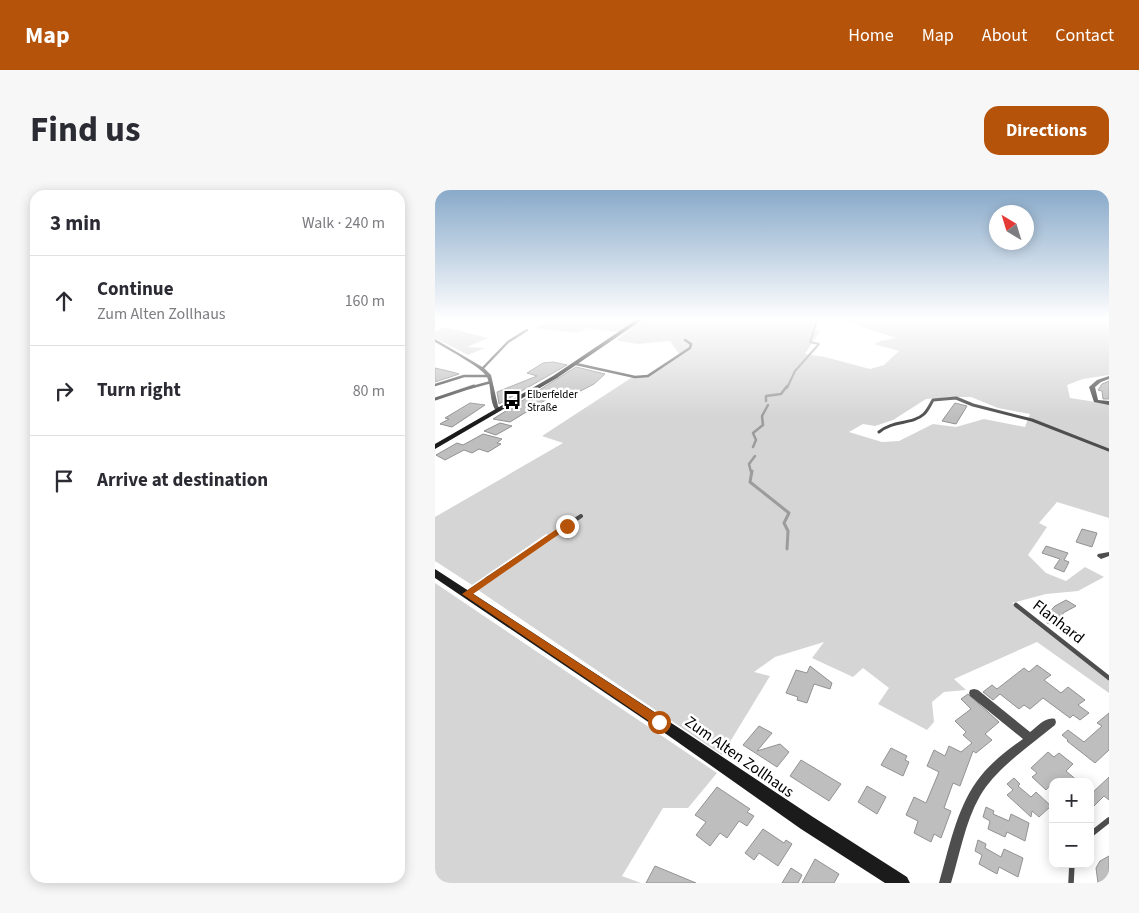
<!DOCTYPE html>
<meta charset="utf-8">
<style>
:root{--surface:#fff;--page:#f7f7f7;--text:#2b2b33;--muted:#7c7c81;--line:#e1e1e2;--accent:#b45309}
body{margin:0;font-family:"Source Sans 3",sans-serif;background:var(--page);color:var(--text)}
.controls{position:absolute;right:15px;bottom:15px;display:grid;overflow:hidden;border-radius:10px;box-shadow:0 2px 12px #0003}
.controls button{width:45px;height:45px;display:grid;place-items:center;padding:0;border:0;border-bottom:1px solid var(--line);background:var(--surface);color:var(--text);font:25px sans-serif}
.compass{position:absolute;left:554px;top:15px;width:45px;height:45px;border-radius:50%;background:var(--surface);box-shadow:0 2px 12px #0003;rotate:322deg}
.stop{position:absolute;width:15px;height:15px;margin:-11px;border:4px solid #b45309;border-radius:50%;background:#fff}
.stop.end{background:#b45309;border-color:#fff;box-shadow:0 1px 5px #0008}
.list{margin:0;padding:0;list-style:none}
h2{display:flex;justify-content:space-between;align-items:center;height:65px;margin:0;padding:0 20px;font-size:21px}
h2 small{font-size:16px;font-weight:400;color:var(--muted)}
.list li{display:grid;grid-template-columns:32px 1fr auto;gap:15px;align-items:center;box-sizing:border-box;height:90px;padding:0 20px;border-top:1px solid var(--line)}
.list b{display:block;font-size:19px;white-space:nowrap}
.list p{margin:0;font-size:16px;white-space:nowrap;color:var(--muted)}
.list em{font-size:16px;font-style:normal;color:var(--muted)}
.icon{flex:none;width:28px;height:28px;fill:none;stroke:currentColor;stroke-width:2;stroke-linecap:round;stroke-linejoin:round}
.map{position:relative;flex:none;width:674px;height:693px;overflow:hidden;border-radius:15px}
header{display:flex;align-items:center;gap:30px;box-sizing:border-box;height:70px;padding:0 25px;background:var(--accent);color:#fff}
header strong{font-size:24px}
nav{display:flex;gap:28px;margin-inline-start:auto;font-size:18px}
.intro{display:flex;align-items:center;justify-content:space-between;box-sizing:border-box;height:120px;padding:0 30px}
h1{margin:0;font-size:35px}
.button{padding:12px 22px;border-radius:15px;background:var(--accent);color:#fff;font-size:18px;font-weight:700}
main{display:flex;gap:30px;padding:0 30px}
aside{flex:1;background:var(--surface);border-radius:15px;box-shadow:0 2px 12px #0003}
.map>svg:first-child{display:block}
</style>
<header>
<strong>Map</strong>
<nav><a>Home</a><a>Map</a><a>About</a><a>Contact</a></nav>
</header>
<div class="intro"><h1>Find us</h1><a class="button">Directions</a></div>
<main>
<aside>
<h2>3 min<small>Walk · 240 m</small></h2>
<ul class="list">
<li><svg class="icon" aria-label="ahead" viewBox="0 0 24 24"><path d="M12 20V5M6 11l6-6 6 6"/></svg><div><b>Continue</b><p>Zum Alten Zollhaus</p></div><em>160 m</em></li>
<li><svg class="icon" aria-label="right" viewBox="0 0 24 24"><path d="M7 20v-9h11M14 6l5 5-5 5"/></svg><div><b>Turn right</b></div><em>80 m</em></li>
<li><svg class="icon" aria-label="arrive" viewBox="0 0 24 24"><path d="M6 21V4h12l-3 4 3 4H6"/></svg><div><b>Arrive at destination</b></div></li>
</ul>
</aside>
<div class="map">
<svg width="674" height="693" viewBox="0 0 674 693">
<rect width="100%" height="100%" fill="#fff"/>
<g fill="#d5d5d5" fill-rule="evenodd">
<path d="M113 130H201L184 142 152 138 143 143 100 138Z"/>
<path d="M208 130H379L377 140 385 141 370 164 390 167 435 179 449 175 464 161 439 154 446 151 461 148 407 130H674V185L648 189 632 195 635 208 674 214V328L622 312 604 333 612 337 593 365 611 383 631 391 650 377 669 387 643 401 611 404 577 413 674 489V503L602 452 519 489 531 500 509 502 497 512 499 532 492 540 443 514 454 498 428 478 418 487 377 468 389 452 340 467 319 482 335 486 287 565 43 400 119 348 111 344 37 395 0 371V327L128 253 107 246 196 188 211 185 244 164 235 151 202 154 181 150ZM519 207H536L563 218 595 224 590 237 549 229 521 237 498 234 464 251 447 252 414 242 428 234 440 236 458 230 491 209Z"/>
<path d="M10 137 53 148 32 157 50 158 33 165 0 148V141Z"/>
<path d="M0 393 282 583 253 618H228L187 686 206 693H0Z"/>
</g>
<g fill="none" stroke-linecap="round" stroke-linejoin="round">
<path stroke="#9c9c9c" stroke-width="2" d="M352 198 360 181 384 154 375 152 382 130"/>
<g stroke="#9c9c9c" stroke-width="2.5">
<path d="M331 211V206L346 204 352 196"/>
<path d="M318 257 321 250 318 243 328 235 327 226 333 215"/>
<path d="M316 282 314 274 320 266"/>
</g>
<path stroke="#9c9c9c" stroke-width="3" d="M317 281 315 292 354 323 349 333 353 341 352 359"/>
</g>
<g fill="#bebebe" stroke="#929292">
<path d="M118 172 132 175 64 214 62 202 102 186 92 183 108 173Z"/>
<path d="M141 177 170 184 159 194 134 207 122 203 75 232 58 229Z"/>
<path d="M0 178 17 182 24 184 0 192Z"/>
<path d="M674 191V209H668L667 201 663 200 667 194Z"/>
<path d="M35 213 50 215 17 237 5 234 14 229 10 228Z"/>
<path d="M520 213 532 216 521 234 507 231Z"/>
<path d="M65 233 77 236 61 245 49 241Z"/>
<path d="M48 244 67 249 62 253 66 254 53 262 44 259 37 263 29 260 10 270 1 265 22 253 28 255Z"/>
<path d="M647 339 662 343 657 357 641 352Z"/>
<path d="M611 356 633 363 629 370 634 372 629 382 619 378 625 369 607 363Z"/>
<path d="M631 410 641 416 628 423 626 437 612 433 615 421 620 416Z"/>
<path d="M602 475 616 485 609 490 626 503 633 497 650 510 643 515 654 523 645 530 638 525 635 528 608 508 595 519 589 515 584 519 565 504 558 510 548 502 557 495 562 499 589 478 594 482Z"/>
<path d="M375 476 397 493 395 499 379 494 372 513 362 510 363 507 351 503 361 480 372 483Z"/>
<path d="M533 504 564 532 550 544 557 550 541 563 538 561 525 596 518 593 509 618 516 621 506 648 499 644 496 652 479 643 483 631 471 625 479 607 491 613 504 582 492 576 499 560 510 566 514 556 526 562 537 553 528 545 531 542 520 531 536 519 526 509Z"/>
<path d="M674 523V560L660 573 632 551 633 550 627 545 633 540 649 552 667 536 662 533Z"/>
<path d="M324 536 337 543 322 561 345 554 354 562 342 577 308 555Z"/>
<path d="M456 558 472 566 470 570 474 572 468 586 446 575Z"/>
<path d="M613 562 619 567 624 563 638 574 631 581 644 592H618L611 600 597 587 602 583 596 578Z"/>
<path d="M366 570 406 594 394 611 355 586Z"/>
<path d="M674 587V610L669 606 655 620V605Z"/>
<path d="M579 588 585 594 583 596 596 607 601 602 616 616 604 627 597 621 596 627 572 605 578 600 572 594Z"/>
<path d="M432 596 451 607 442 624 423 612Z"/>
<path d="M282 597 315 619 312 622 319 626 312 636 304 631 292 648 285 643 275 656 261 645 271 632 260 625Z"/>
<path d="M551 617 559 621 558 624 574 631 576 624 594 633 590 651 572 642 570 647 553 639 555 631 548 627Z"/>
<path d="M328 639 349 653 351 650 357 654 343 676 324 663 319 670 310 663Z"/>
<path d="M543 650 551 654 550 658 566 667 569 659 588 668 583 687 564 677 562 684 544 674 547 665 540 661Z"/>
<path d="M674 666V693H663L661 678 665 671Z"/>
<path d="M380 669 404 684 399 693H367Z"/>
<path d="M220 676 261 693H211Z"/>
<path d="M356 678 367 685 363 693H347Z"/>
</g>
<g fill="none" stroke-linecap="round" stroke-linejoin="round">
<g stroke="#4e4e4e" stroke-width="2.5">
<path d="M141 174 200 187 213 186 255 158 256 154 250 150"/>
<path d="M47 179 73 152 92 140"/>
<path d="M0 195 29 186H54"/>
<path d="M34 198 56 192"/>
</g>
<g stroke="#4e4e4e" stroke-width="3">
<path d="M0 209 39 196"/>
<path d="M444 242C458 230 477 235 489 224 493 220 495 215 498 210L521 208 538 215 597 230 674 260"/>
</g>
<path stroke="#4e4e4e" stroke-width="4" d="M52 389 146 326"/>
<g stroke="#4e4e4e" stroke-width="4.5">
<path d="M32 403 54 388"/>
<path d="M581 415 674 488"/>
</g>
<g stroke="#4e4e4e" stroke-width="5.5">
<path d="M655 645 674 630"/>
<path d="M636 693 637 674"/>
</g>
<g fill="#4e4e4e" fill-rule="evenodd">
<path d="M0 149 49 178 56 185 63 216 66 220 65 221H61C54 211 57 198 52 187 48 178 10 158 0 152Z"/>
<path d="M674 186V189L666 192 660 197 663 210 674 211V215L659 212 654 197 662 190Z"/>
<path d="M674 362V366L666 369 662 366 663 364Z"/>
<path d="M539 499 543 500 595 542C602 537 611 526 620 529L621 532 620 535C596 555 561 578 545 606 530 632 525 664 516 693H504C514 659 521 620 542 591 554 574 571 561 588 549L535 506 534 503 535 500Z"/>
</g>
<g fill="#1b1b1b" fill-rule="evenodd">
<path d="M201 130H207L122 188 0 259V254L118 186Z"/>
<path d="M0 379 244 538 378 627 472 687 475 693H450L366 639 234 546 0 388Z"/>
</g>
</g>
<linearGradient id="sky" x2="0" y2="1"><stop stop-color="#89aaca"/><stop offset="0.57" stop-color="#fff"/><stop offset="1" stop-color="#fff" stop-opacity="0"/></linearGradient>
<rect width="674" height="227" fill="url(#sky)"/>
<path fill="#b45309" d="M129 334 136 336 38 404 228 528 229 532 228 535H220L27 404Z"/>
<defs>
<g id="bus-bare" transform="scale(1.5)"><path d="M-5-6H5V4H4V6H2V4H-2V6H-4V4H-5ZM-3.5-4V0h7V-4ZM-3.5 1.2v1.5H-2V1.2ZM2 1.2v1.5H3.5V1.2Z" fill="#000" stroke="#fff" stroke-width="2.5" paint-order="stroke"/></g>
</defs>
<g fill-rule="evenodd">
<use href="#bus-bare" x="77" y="210"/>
</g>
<g text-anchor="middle" stroke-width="5" stroke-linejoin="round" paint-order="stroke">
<g font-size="11" fill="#000" stroke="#fff" text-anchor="start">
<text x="92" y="208">Elberfelder<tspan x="92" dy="13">Straße</tspan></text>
</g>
<g font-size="16" fill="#000" stroke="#fff">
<text transform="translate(624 431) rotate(38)" y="6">Flanhard</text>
<text transform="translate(305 566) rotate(35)" y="6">Zum Alten Zollhaus</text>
</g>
</g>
</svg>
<div class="controls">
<button>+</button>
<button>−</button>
</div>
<svg class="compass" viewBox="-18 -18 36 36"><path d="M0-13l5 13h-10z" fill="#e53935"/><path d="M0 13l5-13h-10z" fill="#7c7c81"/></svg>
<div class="stop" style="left:224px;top:532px"></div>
<div class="stop end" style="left:132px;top:336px"></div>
</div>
</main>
